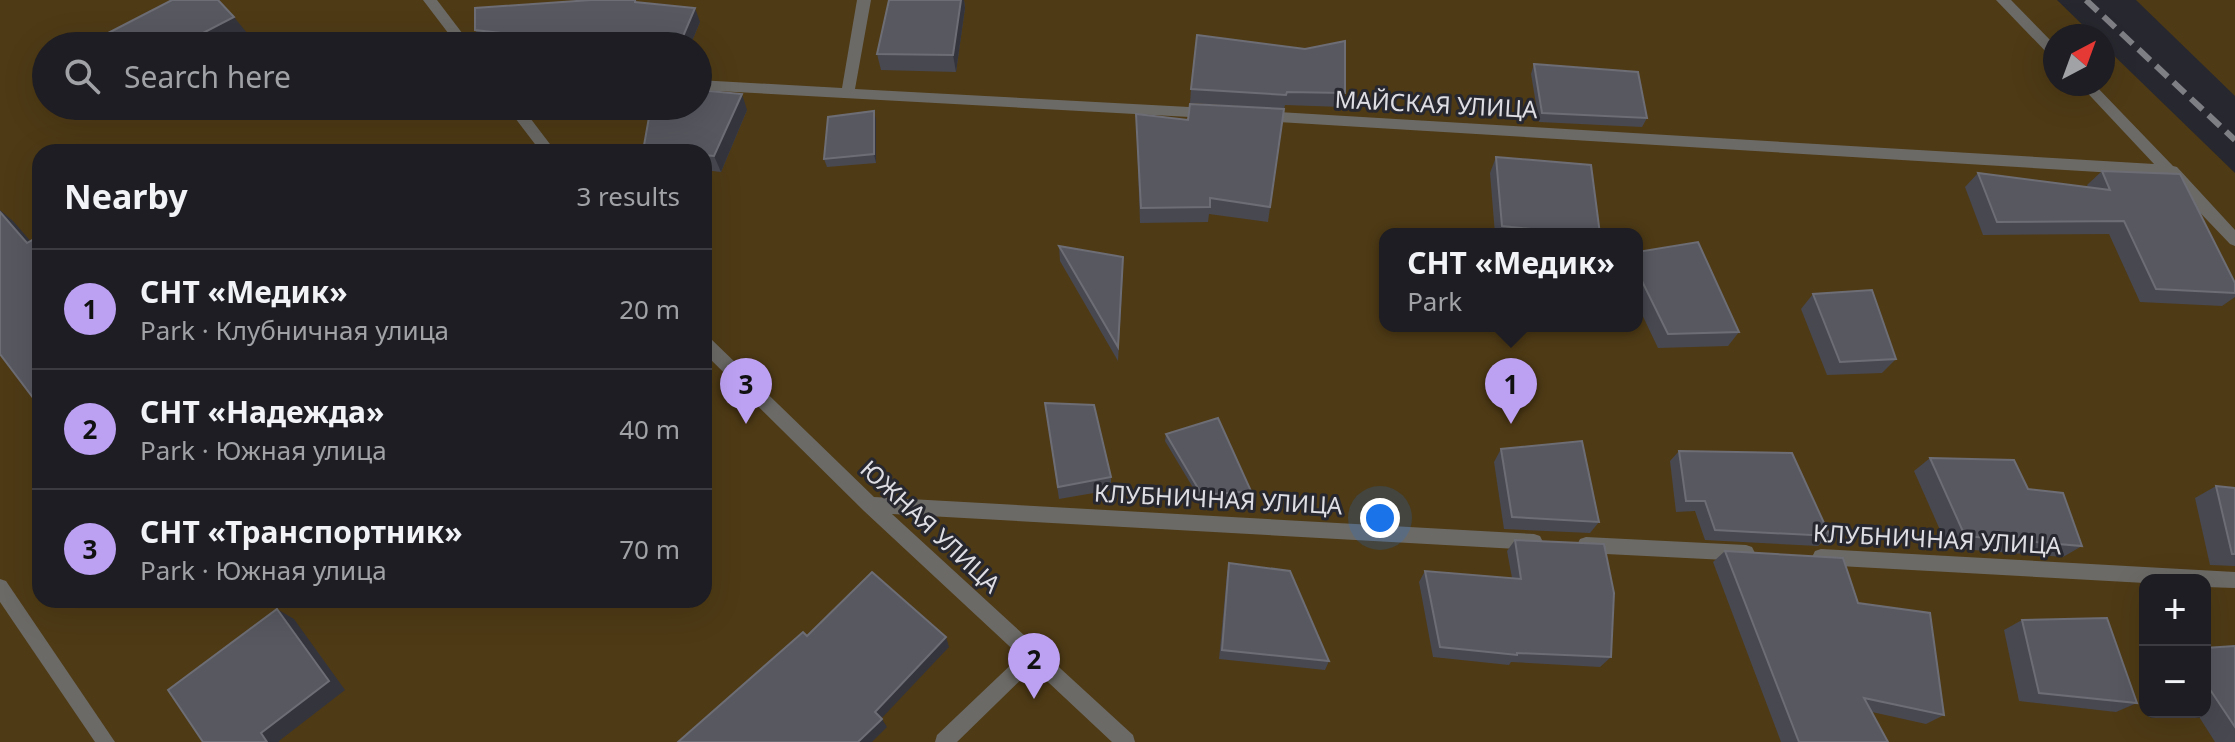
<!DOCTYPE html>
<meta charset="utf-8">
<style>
:root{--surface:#1d1d23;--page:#2a2a30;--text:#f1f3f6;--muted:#a0a2a6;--line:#3b3b41;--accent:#bca0f2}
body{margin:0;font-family:"Noto Sans",sans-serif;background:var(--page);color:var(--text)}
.controls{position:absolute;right:24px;bottom:24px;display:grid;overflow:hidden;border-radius:16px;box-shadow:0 8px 32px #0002}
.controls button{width:72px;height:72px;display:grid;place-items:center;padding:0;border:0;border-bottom:2px solid var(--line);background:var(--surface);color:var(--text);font:40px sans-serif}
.compass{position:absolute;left:2043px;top:24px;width:72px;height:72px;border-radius:50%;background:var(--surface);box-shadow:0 8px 32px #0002;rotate:41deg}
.you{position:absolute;left:1380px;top:518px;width:28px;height:28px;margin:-20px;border:6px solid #fff;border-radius:50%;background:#1a73e8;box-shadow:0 0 0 12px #1a73e833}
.badge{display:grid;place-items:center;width:52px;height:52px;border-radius:50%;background:var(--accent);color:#111;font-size:26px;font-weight:700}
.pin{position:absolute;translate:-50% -66px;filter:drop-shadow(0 2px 4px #0008)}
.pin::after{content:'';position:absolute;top:42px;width:28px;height:24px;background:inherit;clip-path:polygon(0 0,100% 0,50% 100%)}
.popup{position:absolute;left:1379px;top:228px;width:264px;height:104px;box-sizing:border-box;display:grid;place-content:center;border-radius:16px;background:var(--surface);filter:drop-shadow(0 2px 6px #0005);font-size:26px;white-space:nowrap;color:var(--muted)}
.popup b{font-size:30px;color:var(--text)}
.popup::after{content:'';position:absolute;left:50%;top:100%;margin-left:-16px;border:16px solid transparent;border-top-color:var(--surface)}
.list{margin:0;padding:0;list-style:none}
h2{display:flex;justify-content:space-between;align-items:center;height:104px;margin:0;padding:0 32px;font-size:34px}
h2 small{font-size:26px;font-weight:400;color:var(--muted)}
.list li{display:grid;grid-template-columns:52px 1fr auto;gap:24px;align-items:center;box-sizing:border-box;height:120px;padding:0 32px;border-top:2px solid var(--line)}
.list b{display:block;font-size:30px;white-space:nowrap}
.list p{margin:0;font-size:26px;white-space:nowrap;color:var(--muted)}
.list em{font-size:26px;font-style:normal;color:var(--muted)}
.icon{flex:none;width:44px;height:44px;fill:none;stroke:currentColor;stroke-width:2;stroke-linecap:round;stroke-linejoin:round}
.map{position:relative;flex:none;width:2235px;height:742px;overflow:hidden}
.search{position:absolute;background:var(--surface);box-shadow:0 8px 32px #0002;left:32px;top:32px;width:680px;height:88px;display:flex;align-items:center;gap:20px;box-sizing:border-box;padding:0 28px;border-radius:44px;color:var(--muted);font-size:30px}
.panel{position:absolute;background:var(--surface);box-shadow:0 8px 32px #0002;left:32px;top:144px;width:680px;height:464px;border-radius:24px}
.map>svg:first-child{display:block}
</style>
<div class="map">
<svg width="2235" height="742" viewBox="0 0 2235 742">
<rect width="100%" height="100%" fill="#27272f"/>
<g fill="#4e3a15" fill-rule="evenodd">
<path d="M0 0H2057L2094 36H2055V84H2103V45L2235 173V742H0ZM46 46H698V106H46ZM40 152H704V600H40ZM1385 234H1637V326H1385ZM2145 580H2205V712H2145Z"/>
<path d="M2136 0H2235V96Z"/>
</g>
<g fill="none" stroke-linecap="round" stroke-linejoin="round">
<g fill="#6c6a66" fill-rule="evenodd">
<path d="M423 0H437L472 46H458Z"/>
<path d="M857 0H871L855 89 1208 108 1215 113 1208 118 698 90V80L842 88Z"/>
<path d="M1996 0H2011L2055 45V58L2050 56Z"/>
<path d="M2079 84H2094L2173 166 2177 167 2235 230V246L2230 244 2165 176 1263 121 1256 116 1263 111 2154 164Z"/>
<path d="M506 106H521L556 152H541Z"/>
<path d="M704 336 710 338 874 497 1534 534 1540 536 1543 542 1540 548 1534 550 892 514 1133 735 1135 742H1112L1033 668 957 742H935L937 735 1020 656 864 511 704 353Z"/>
<path d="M1586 537 1746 545 1752 547 1755 553 1752 559 1746 561 1586 553 1580 551 1577 545 1580 539Z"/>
<path d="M1821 549 2235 572V588L2205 587V580H2145V583L1821 565 1815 563 1812 557 1815 551Z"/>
<path d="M0 579 6 581 115 742H95L0 602Z"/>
</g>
<path stroke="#7e7e85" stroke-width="6" stroke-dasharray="16 8" stroke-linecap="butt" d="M2086 0 2235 140"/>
</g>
<g fill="#484851">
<path d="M591 0H636L637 2 700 22 690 46H505L483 43 475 30Z"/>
<path d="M889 0H964L965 8 956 72 881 70 877 54Z"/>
<path d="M1534 64 1647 118 1642 127 1539 122 1531 74Z"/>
<path d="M1191 89 1345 93 1342 107 1285 105 1284 109 1190 103Z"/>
<path d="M1284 109 1268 222 1209 214 1208 222 1140 223 1136 114 1188 120Z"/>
<path d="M747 110 721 172 704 170V152Z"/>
<path d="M876 120V163L827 167 824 159Z"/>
<path d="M1496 157 1600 234H1495L1490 173Z"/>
<path d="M2102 171 2235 283V297L2222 306 2140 302 2109 234 1983 235 1965 187 1978 173 2088 187 2087 185Z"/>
<path d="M1059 246 1123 271 1118 361 1060 261Z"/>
<path d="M1637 252 1739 332 1728 346 1658 348 1637 304Z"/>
<path d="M1813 294 1896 359 1882 373 1827 375 1801 309Z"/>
<path d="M1045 403 1111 477V490L1059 499Z"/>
<path d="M1166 434 1251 491 1249 498 1201 501 1165 441Z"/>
<path d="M1501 449 1599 522 1590 533 1504 529 1494 462Z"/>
<path d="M1679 451 1830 536 1818 546 1705 540 1695 511 1676 512 1670 461Z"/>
<path d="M1930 458 2028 489 2082 546 2063 557 1948 548 1914 471Z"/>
<path d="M2216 486 2235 488V566L2210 565 2195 498Z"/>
<path d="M1515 540 1611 657 1600 667 1511 662 1509 665 1433 657 1419 582 1425 571 1512 578 1507 551Z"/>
<path d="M1725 551 1858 603 1944 715 1926 724 1872 712 1888 742H1781L1713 562Z"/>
<path d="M1229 563 1329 661 1325 670 1219 659 1227 574Z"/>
<path d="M2022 620 2137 703 2116 712 2019 701 2004 630Z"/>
<path d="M2235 646V742H2215L2196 712H2205V648Z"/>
</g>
<g fill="#34343d">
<path d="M961 0H964L965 8 956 72 953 55Z"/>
<path d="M695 8 700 22 690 46H679Z"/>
<path d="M234 17 247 33 223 46H178Z"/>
<path d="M742 94 747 110 721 172 714 156Z"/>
<path d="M73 106H112L87 119Z"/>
<path d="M874 111 876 120V163L874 154Z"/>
<path d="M0 210 13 221 40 252 27 243 0 212Z"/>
<path d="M277 609 294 619 345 690 279 741V742H267L261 733Z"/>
<path d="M946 637 949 647 880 720 875 712Z"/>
<path d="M882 719 887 727 872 742H858Z"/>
</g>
<g fill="#585861" stroke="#6d6d75" stroke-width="2">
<path d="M172 0H218L234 17 178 46H83Z"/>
<path d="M591 0H635V2L695 8 679 46H610L567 41 530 46H513L511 34 475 30V8Z"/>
<path d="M889 0H961L953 55 877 54Z"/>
<path d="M1197 35 1305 49 1345 41V93L1287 92 1286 95 1191 89Z"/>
<path d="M1534 64 1638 72 1647 118 1542 113Z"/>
<path d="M46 65V74L41 68Z"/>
<path d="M698 90 742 94 714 156 704 155V152L643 151 651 106H698Z"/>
<path d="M1190 104 1284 109 1270 207 1210 198V207L1141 208 1136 114 1188 120Z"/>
<path d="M874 111V154L824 159 828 117Z"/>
<path d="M1496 157 1591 165 1600 234H1577L1502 226Z"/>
<path d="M2102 171 2180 174 2235 283V293L2156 289 2124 221 1997 222 1978 173 2110 190Z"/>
<path d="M0 212 27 243 34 239 40 246V407L0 354Z"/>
<path d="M1698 242 1739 332 1668 334 1637 271V252Z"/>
<path d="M1059 246 1123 257 1118 347Z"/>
<path d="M1872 290 1896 359 1840 362 1813 294Z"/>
<path d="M1045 403 1094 405 1111 477 1058 487Z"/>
<path d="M1218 418 1251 491 1202 495 1166 434Z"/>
<path d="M1582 441 1599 522 1512 517 1501 449Z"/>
<path d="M1679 451 1792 453 1830 536 1715 530 1705 501H1686Z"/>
<path d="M1930 458 2014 460 2028 489 2063 493 2082 546 1965 536Z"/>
<path d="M2216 486 2235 488V554H2232Z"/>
<path d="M1515 540 1604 544 1614 593 1611 657 1517 653V655L1440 647 1425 571 1521 579Z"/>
<path d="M1725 551 1843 558 1858 603 1930 613 1944 715 1864 698 1888 742H1799Z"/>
<path d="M1229 563 1290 571 1329 661 1222 650Z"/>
<path d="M872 572 946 637 875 712 882 719 858 742H678L803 632 807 636Z"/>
<path d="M277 609 329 681 261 733 267 742H203L168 690Z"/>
<path d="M2107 618 2137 703 2039 693 2022 620Z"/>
<path d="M2235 646V727L2205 682V648Z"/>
</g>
<g text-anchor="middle" stroke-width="6" stroke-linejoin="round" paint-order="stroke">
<g font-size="24" fill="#dddde3" stroke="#27272f">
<text transform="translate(1436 105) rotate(3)" y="8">МАЙСКАЯ УЛИЦА</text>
<text transform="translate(1218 500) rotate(3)" y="8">КЛУБНИЧНАЯ УЛИЦА</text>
<text transform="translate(930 527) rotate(43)" y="8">ЮЖНАЯ УЛИЦА</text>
<text transform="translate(1937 540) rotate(3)" y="8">КЛУБНИЧНАЯ УЛИЦА</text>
</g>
</g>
</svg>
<div class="controls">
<button>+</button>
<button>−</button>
</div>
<svg class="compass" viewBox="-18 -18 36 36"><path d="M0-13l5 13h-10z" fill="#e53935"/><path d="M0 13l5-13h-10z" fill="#a0a2a6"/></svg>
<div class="you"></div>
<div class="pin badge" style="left:1511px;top:424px">1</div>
<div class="popup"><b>СНТ «Медик»</b>Park</div>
<div class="pin badge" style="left:1034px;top:699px">2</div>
<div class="pin badge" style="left:746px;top:424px">3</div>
<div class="search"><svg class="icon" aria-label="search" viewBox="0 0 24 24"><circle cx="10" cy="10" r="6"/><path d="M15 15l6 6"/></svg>Search here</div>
<section class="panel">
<h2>Nearby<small>3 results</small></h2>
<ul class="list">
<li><span class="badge">1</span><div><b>СНТ «Медик»</b><p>Park · Клубничная улица</p></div><em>20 m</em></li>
<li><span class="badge">2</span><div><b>СНТ «Надежда»</b><p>Park · Южная улица</p></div><em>40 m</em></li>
<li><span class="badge">3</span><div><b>СНТ «Транспортник»</b><p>Park · Южная улица</p></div><em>70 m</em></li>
</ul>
</section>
</div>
